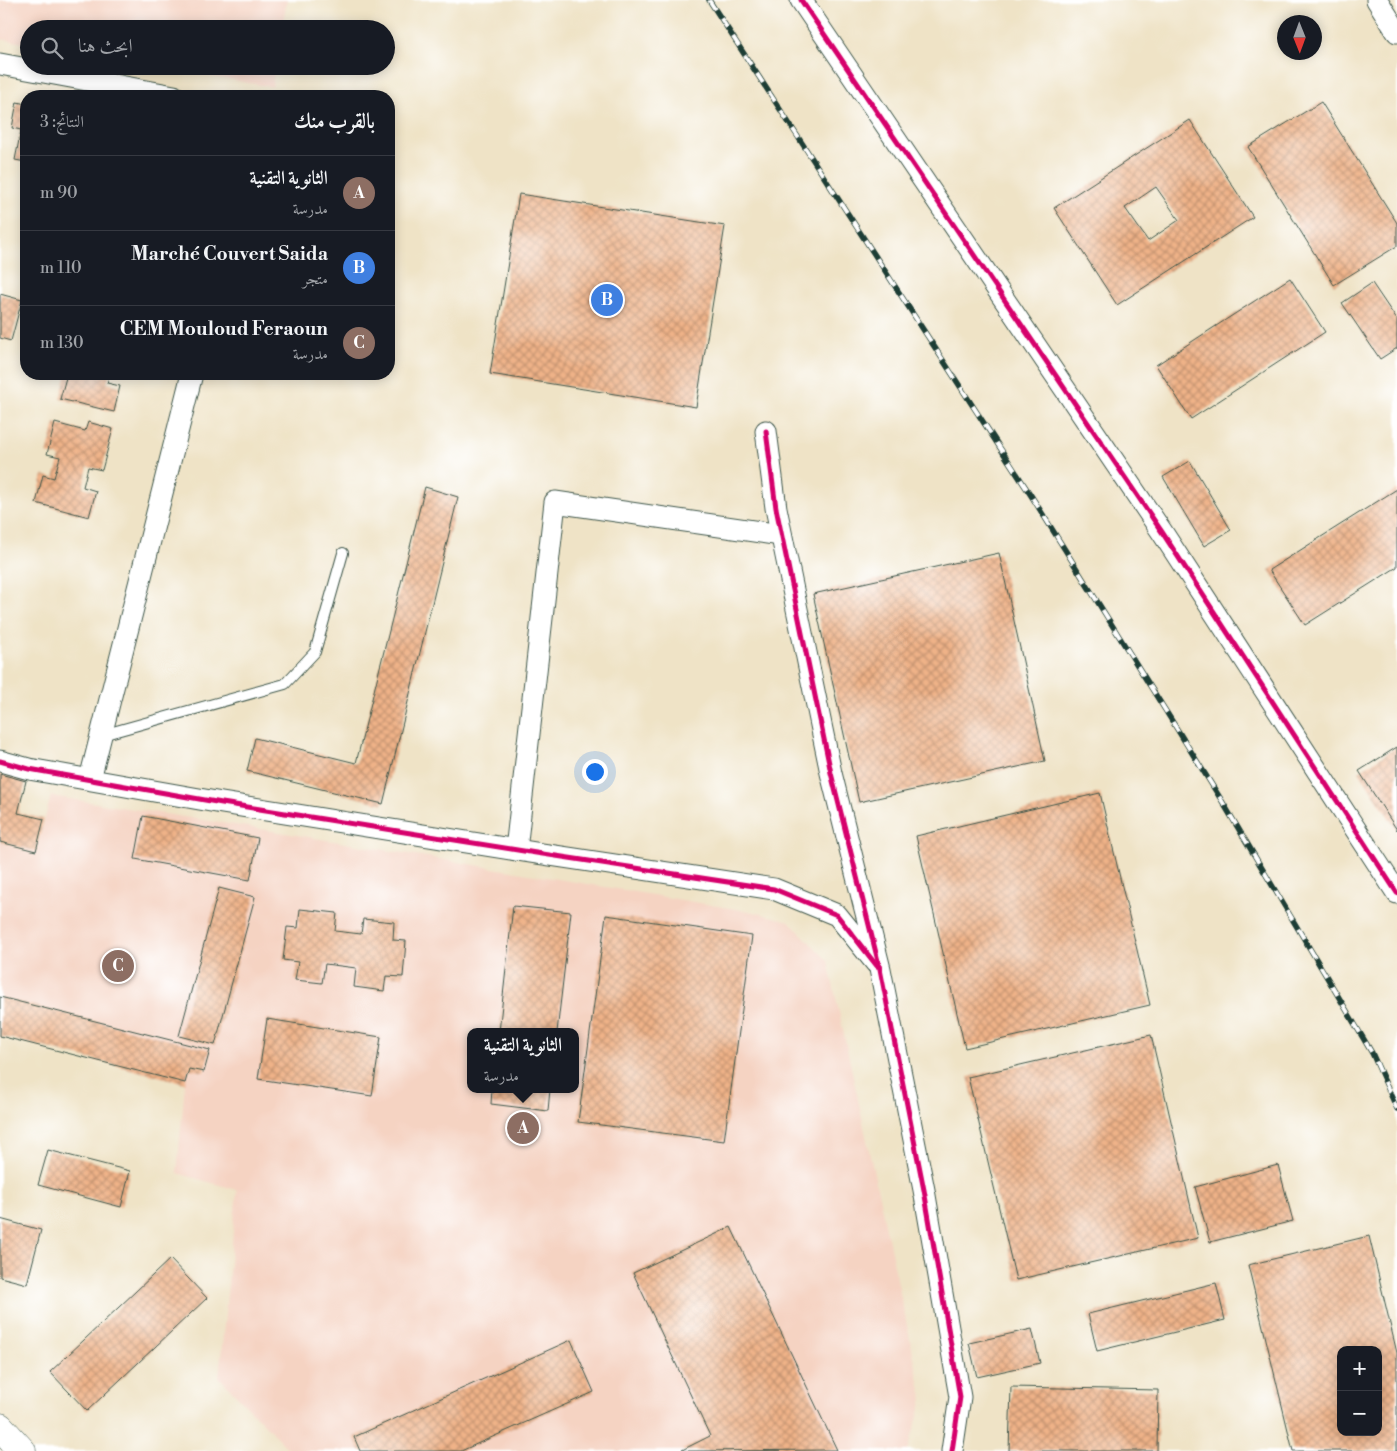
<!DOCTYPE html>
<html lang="ar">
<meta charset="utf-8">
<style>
:root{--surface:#171b24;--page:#20242c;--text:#f1f3f6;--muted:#9ea1a6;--line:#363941;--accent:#d690ce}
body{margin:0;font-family:"Libre Bodoni",Amiri,serif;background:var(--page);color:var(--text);direction:rtl}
.controls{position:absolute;right:15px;bottom:15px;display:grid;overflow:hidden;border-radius:10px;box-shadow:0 2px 12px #0003}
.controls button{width:45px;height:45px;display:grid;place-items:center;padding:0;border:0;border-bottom:1px solid var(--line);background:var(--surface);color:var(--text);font:25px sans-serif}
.compass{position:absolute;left:1277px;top:15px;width:45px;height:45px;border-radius:50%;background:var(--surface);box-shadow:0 2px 12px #0003;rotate:179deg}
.you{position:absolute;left:594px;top:771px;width:18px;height:18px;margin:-12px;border:4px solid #fff;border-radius:50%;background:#1a73e8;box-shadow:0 0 0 8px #1a73e833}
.badge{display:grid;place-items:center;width:32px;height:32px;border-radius:50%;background:var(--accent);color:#fff;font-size:16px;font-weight:700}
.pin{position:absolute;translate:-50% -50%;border:2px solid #fff;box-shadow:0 1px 5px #0006}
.popup{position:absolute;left:467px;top:1028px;width:112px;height:65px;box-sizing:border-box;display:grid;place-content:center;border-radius:10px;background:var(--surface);filter:drop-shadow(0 1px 4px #0005);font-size:16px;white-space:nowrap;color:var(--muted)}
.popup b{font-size:19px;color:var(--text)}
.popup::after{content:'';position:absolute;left:50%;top:100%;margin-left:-10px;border:10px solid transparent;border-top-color:var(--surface)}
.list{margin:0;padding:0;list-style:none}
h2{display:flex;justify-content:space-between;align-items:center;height:65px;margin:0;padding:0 20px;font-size:21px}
h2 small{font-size:16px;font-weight:400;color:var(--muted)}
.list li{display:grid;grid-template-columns:32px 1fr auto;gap:15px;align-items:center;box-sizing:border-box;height:75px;padding:0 20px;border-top:1px solid var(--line)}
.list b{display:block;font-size:19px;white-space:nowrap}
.list p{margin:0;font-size:16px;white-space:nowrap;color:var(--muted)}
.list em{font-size:16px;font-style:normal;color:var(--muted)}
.icon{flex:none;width:28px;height:28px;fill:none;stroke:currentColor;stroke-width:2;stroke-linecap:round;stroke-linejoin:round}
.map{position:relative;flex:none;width:1397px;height:1451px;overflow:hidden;direction:ltr}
.search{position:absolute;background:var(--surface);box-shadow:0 2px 12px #0003;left:20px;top:20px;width:375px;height:55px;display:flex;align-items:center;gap:12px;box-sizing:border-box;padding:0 18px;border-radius:28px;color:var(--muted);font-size:19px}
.panel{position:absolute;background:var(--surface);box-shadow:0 2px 12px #0003;left:20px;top:90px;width:375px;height:290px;border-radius:20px;direction:rtl}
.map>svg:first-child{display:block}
</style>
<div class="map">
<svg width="1397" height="1451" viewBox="0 0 1397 1451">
<defs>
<pattern id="building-cross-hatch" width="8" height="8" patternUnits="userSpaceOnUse" patternTransform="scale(1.25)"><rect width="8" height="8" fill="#efb288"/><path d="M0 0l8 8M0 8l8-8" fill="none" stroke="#c19270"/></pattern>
</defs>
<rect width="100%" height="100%" fill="#fff"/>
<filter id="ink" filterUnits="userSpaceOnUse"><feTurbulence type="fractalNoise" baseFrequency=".02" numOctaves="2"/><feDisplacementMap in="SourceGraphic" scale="10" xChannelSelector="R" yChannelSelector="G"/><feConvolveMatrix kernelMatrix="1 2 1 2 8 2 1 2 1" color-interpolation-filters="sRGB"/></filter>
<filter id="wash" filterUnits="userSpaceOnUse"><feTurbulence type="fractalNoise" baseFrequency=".0096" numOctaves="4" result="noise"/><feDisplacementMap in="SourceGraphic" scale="20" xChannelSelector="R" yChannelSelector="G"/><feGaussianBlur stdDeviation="1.12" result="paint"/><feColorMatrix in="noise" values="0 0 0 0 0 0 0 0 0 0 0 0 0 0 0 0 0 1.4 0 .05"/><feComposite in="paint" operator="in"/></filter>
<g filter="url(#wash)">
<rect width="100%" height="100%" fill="#efe3c6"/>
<g fill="#f5d3c2" fill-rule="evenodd">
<path d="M0 0H287L282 29H29V44L0 39Z"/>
<path d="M154 66H275L272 87Z"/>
<path d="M51 796 273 831 753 912 789 921 828 961 923 1399 908 1451H290L219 1377 237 1190 177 1173 185 1083 0 1036V842L36 851ZM470 1032H576V1089H470Z"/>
</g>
<g id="blocks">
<g fill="url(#building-cross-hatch)" fill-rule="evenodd">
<path d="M17 102 26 104V162L15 160 21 130 12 128Z"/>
<path d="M1321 102 1397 223V246L1334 285 1248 147Z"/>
<path d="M1190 120 1253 217 1117 305 1054 208ZM1156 187 1179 220 1148 241 1125 208Z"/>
<path d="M519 194 725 226 696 407 490 374Z"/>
<path d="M1290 278 1325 332 1191 419 1156 365Z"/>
<path d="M1372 283 1397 320V348L1380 359 1342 303Z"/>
<path d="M0 294 22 300 11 341 0 338Z"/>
<path d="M67 374H110L107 383 120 386 114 412 60 399Z"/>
<path d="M88 422 113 429 102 470 88 467 83 487 96 491 89 517 36 503 43 475 54 478 60 457 47 454 55 423 85 431Z"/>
<path d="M1190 461 1231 530 1204 546 1163 477Z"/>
<path d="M425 487 458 497 383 804 247 771 255 738 356 763Z"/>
<path d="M1397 489V567L1305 625 1269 570Z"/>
<path d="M999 553 1045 761 859 802 813 594Z"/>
<path d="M1397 747V830L1359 771Z"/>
<path d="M0 774 26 781 18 813 44 819 36 851 0 842Z"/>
<path d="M1100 793 1150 1005 965 1048 916 836Z"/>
<path d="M143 816 258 838 250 880 135 859Z"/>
<path d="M219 888 255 897 215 1045 179 1036Z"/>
<path d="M513 906 571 912 557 1032H499Z"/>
<path d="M300 909 337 913 335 931 361 934 363 919 394 922 393 940 406 941 403 977 386 976 384 991 354 987 356 968 325 964 322 983 295 980 298 962 283 960 287 927 298 928Z"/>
<path d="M606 915 752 936 724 1141 578 1122Z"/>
<path d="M0 997 210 1050 204 1072 189 1069 185 1083 0 1036Z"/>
<path d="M267 1019 381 1037 372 1096 258 1079Z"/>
<path d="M1151 1035 1198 1238 1016 1280 968 1077Z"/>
<path d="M492 1089H550L548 1111 491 1104Z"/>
<path d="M48 1150 130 1171 121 1207 38 1185Z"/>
<path d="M1278 1165 1293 1221 1210 1242 1195 1187Z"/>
<path d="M0 1219 41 1230 27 1284 0 1277Z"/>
<path d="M731 1227 837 1450 683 1451 682 1450 710 1436 633 1273Z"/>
<path d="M1369 1236 1397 1353V1451H1293L1248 1265ZM1341 1350H1378V1432H1341Z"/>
<path d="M170 1259 207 1298 87 1411 50 1372Z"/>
<path d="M1216 1283 1225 1320 1097 1351 1088 1314Z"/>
<path d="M1032 1329 1040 1363 977 1377 969 1343Z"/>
<path d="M571 1340 594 1392 461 1451H360L354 1437Z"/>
<path d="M1011 1387 1158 1390 1157 1451H1009Z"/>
</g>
</g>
</g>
<g filter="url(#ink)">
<use href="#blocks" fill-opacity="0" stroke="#3e564a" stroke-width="1"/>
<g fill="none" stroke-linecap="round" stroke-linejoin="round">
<g stroke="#3e564a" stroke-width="12">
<path id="lane" d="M102 735 285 684 315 652 343 553"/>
</g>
<g stroke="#3e564a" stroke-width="23">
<g id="street">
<path d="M801 0 1162 532 1397 893"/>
<path d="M1377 0 1397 32"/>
<path d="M0 64 174 96"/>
<path d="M766 431 776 508 831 773 880 969 924 1190 960 1397 952 1451"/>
<path d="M0 761 29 769 222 803 536 853 774 889 837 915 876 963"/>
<path d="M90 779 192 374"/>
<path d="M516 850 555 502 781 535"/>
</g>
</g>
<g stroke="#3e564a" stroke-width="29">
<path id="primary" d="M0 1427 22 1451"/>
</g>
<use href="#lane" stroke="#fff" stroke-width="10"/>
<use href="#street" stroke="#fff" stroke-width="21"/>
<use href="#primary" stroke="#fff" stroke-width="28"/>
<g stroke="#1f3d34" stroke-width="5.5">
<path id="rail" d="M709 0 1032 497 1222 801 1372 1053 1397 1109"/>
</g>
<use href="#rail" stroke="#fff" stroke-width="4" stroke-dasharray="11" stroke-linecap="butt"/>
<g stroke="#fff" stroke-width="8">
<g id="cycleway">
<path d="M801 0 1162 532 1397 893"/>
<path d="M766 431 776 508 831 773 880 969 924 1190 960 1397 952 1451"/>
<path d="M0 761 29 769 222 803 536 853 774 889 837 915 877 966"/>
</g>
</g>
<use href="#cycleway" stroke="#d6006c" stroke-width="5"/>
</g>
</g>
</svg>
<div class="controls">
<button>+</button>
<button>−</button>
</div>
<svg class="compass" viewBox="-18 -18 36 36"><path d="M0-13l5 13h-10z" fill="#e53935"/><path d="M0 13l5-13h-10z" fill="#9ea1a6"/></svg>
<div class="you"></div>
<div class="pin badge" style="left:523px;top:1128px;background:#8d6e63">A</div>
<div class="popup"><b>الثانوية التقنية</b>مدرسة</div>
<div class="pin badge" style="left:607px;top:300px;background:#3f7fe0">B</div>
<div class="pin badge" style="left:118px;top:966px;background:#8d6e63">C</div>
<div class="search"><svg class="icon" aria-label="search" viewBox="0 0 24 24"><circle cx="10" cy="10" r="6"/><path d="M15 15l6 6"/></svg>ابحث هنا</div>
<section class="panel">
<h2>بالقرب منك<small>النتائج: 3</small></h2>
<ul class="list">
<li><span class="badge" style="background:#8d6e63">A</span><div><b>الثانوية التقنية</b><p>مدرسة</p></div><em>90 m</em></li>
<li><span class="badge" style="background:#3f7fe0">B</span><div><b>Marché Couvert Saida</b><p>متجر</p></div><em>110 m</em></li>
<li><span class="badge" style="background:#8d6e63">C</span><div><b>CEM Mouloud Feraoun</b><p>مدرسة</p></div><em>130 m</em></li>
</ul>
</section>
</div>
